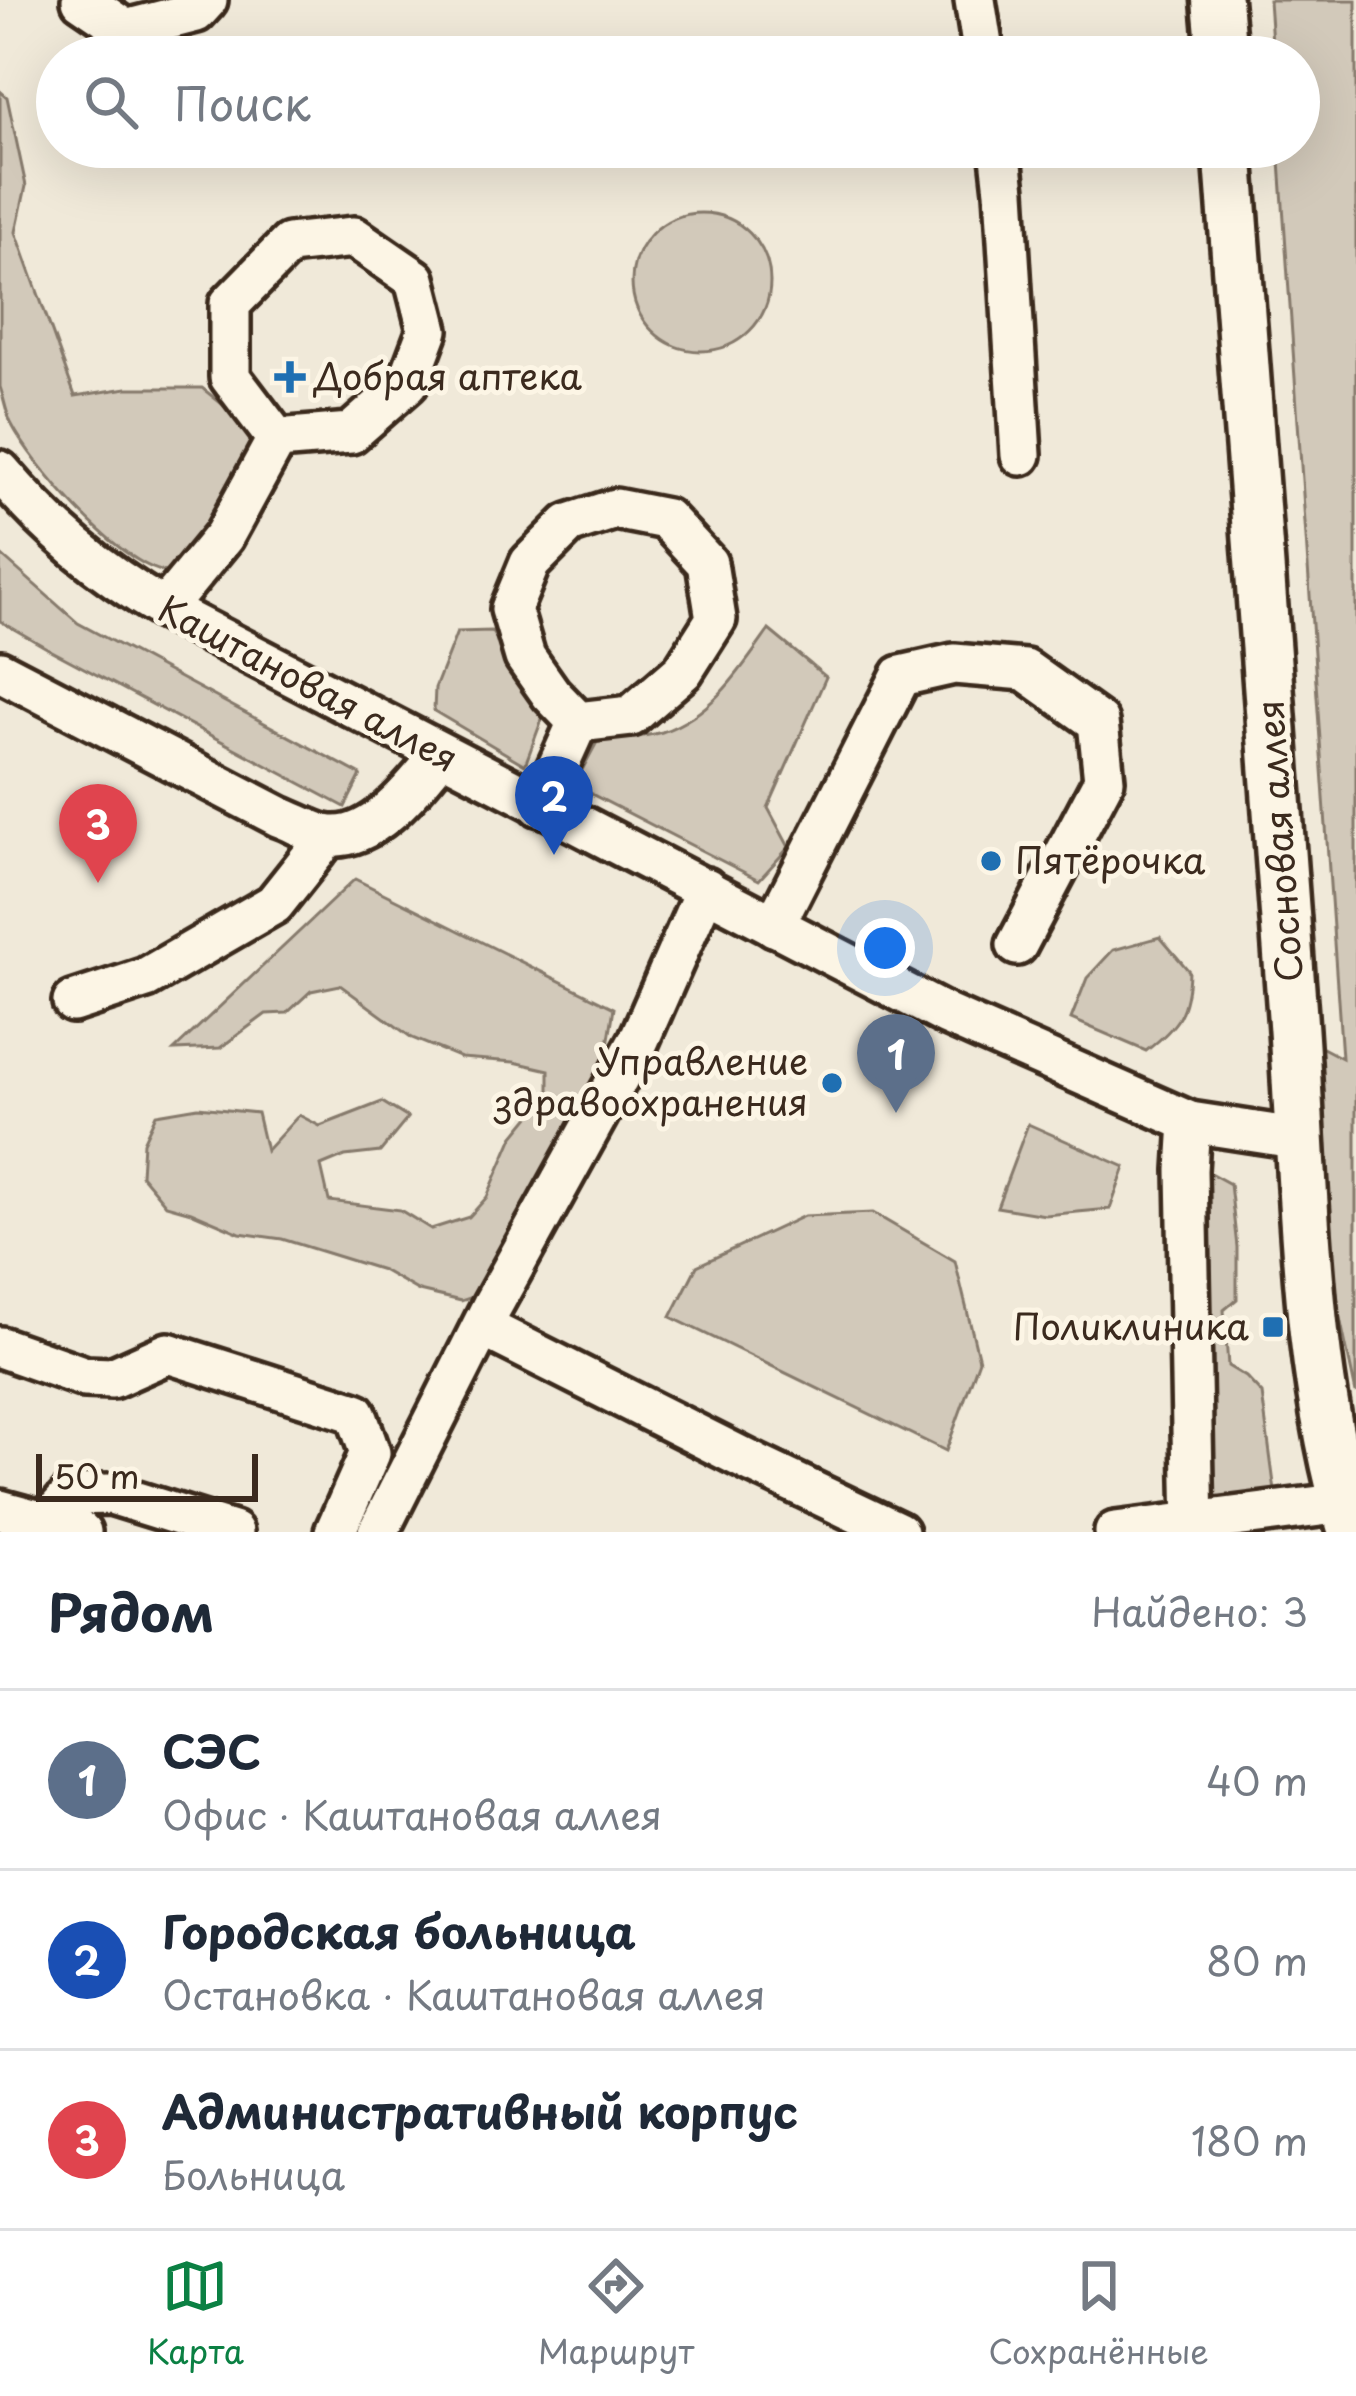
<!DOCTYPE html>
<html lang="ru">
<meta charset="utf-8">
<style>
:root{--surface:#fff;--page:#f6f6f7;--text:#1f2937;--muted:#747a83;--line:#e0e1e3;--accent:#0b8043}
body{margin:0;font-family:"Playpen Sans",sans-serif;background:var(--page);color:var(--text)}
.scale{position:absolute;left:36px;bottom:30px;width:222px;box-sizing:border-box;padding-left:12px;border:6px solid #3b2a1e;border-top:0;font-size:33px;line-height:42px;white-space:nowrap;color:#3b2a1e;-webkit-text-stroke:9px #fcf5e5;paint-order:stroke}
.you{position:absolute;left:885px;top:948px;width:42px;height:42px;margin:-30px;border:9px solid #fff;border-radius:50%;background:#1a73e8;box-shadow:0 0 0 18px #1a73e833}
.badge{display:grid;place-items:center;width:78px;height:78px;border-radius:50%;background:var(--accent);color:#fff;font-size:39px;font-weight:700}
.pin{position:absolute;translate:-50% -99px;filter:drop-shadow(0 3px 6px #0008)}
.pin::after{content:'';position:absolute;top:63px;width:42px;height:36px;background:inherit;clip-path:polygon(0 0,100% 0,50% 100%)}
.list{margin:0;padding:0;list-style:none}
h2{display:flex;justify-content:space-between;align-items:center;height:156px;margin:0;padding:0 48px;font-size:51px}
h2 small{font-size:39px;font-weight:400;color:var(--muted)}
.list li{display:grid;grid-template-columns:78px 1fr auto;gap:36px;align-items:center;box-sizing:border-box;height:180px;padding:0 48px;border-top:3px solid var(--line)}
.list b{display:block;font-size:45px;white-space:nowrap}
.list p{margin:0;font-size:39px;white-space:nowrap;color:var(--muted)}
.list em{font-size:39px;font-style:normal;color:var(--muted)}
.icon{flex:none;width:66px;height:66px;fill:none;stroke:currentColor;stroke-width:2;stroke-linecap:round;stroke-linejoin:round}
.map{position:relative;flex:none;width:1356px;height:1532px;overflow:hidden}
.search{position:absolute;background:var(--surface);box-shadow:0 12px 48px #0002;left:36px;right:36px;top:36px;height:132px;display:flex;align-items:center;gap:30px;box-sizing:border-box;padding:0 42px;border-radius:66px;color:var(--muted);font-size:45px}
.sheet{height:696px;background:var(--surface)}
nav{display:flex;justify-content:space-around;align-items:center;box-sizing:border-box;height:168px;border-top:3px solid var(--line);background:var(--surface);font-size:33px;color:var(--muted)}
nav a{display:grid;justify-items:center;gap:6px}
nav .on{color:var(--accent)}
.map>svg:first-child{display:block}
</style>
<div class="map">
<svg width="1356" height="1532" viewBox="0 0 1356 1532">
<rect width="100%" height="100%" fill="#f0e9d9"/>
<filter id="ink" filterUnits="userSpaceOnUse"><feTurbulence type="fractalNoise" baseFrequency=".00833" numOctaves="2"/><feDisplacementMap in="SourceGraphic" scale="24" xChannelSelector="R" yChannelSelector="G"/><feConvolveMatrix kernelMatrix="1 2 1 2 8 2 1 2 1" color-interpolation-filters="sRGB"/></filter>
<g filter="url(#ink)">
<g fill="#d2c9ba" stroke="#867a6c" stroke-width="3">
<path d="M1269 0H1356V1393L1336 1299 1319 1046 1342 1058 1279 147H1299V57H1273Z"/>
<path d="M166 42 248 47 247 57H152Z"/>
<path d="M0 91 7 97 26 186 16 232 75 396 127 388H202L246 423 261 464 189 575C180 573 170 573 161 571 114 558 33 466 11 423 6 412 4 398 0 387Z"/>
<circle cx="701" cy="282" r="69"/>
<path d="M0 554 78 623 361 775 345 807 52 651 0 621Z"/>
<path d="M769 630 826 677 768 808 789 847 759 880 574 785 597 742C618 738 642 738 662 732 712 715 740 671 769 630Z"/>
<path d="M491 631 545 711 525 765 434 711 435 688 457 632Z"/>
<path d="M355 879 614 1008 606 1057 585 1110 500 1288 461 1301 419 1291 382 1270 282 1239 240 1233 191 1212 166 1205 141 1175 143 1142 156 1114 198 1107 257 1113 266 1151 299 1115 320 1126 382 1102 408 1118 380 1152 345 1156 321 1166 329 1201 400 1210 431 1229 469 1217 487 1197 513 1137 549 1093V1070L514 1062 461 1058 412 1038 340 985 311 991 287 1013 266 1014 220 1048 174 1050Z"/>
<path d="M1160 937 1189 971C1188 1013 1178 1026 1146 1051L1071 1019 1087 978 1113 950Z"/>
<path d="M1028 1124 1125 1167 1110 1209 1045 1215 997 1207Z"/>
<path d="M1210 1173 1230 1184 1237 1247V1299L1224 1310 1228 1366 1246 1377 1262 1394 1276 1499 1216 1501 1206 1486 1193 1176Z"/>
<path d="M873 1213 955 1261 979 1360 946 1451 671 1317 697 1266 804 1216Z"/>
</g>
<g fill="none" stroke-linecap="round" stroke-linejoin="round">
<g stroke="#3b2a1e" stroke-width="48">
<g id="minor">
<path d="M82 0 126 30 196 12 207 0"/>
<path d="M975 0 984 57"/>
<path d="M1000 147 1005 191 1021 455"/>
<path d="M354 237 415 279 428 330 408 383 351 433 277 439 230 377V304L289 244Z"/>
<path d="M0 471C50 530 98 570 164 609L947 1015 1190 1122 1301 1139"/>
<path d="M615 509 666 519 707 563 716 619 683 671 631 716 578 722 551 694 525 657 511 609 530 563 569 524Z"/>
<path d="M164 609 224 536 277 439"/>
<path d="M0 671 280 817C294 822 310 832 325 835 371 845 416 785 441 754"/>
<path d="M540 806 578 722"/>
<path d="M774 926 901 676 954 664 1025 670 1098 722 1104 780 1017 945"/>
<path d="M73 1002 146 978 274 904 328 836"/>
<path d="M1190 1122 1187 1170 1194 1532"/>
<path d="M483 1327 755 1464 898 1532"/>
<path d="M0 1347 85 1377 112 1378 168 1353 356 1413 370 1453 335 1532"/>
<path d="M0 1510 81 1532"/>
<path d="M47 1522 71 1495 111 1494 233 1532"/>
<path d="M378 1532 492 1306 639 1040 706 888"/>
<path d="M1115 1532 1344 1503"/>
</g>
</g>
<g stroke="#3b2a1e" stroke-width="57">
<g id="major">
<path d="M1217 0 1222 57"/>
<path d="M1228 147C1250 434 1271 722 1292 1009 1305 1184 1302 1363 1353 1532"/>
</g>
</g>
<use href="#minor" stroke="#fcf5e5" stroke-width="39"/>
<use href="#major" stroke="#fcf5e5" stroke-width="48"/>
</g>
</g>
<g fill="#1f6fb2" stroke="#fcf5e5" stroke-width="4.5">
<path d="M284 359h12v12h12v12h-12v12h-12v-12h-12v-12h12z"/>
<circle cx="991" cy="861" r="12"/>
<circle cx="832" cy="1083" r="12"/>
<rect x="1261" y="1315" width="24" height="24" rx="6"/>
</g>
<g text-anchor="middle" stroke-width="10" stroke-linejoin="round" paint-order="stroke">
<g font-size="36" fill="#3b2a1e" stroke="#fcf5e5" text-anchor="start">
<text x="314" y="390">Добрая аптека</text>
<text x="1015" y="874">Пятёрочка</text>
<text x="808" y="1075" text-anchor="end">Управление<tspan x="808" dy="41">здравоохранения</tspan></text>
<text x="1249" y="1340" text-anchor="end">Поликлиника</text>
</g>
<g font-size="36" fill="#3b2a1e" stroke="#fcf5e5">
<text transform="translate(308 684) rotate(28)" y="13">Каштановая аллея</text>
<text transform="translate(1280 841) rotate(-94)" y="13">Сосновая аллея</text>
</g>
</g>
</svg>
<div class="scale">50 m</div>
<div class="you"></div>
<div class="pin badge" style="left:896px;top:1113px;background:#5c6f8a">1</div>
<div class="pin badge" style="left:554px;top:855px;background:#1a4fb4">2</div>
<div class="pin badge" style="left:98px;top:883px;background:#e0444e">3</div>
<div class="search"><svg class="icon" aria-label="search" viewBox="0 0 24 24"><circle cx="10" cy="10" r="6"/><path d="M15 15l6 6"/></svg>Поиск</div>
</div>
<section class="sheet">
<h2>Рядом<small>Найдено: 3</small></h2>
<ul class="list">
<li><span class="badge" style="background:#5c6f8a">1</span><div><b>СЭС</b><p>Офис · Каштановая аллея</p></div><em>40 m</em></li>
<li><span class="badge" style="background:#1a4fb4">2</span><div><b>Городская больница</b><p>Остановка · Каштановая аллея</p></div><em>80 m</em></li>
<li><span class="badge" style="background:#e0444e">3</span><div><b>Административный корпус</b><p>Больница</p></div><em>180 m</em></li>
</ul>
</section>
<nav>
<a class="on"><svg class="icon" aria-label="map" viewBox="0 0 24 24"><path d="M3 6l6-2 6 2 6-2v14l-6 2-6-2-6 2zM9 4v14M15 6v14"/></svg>Карта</a>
<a><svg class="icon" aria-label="directions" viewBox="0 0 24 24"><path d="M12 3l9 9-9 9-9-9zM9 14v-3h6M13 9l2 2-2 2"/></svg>Маршрут</a>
<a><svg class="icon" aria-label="saved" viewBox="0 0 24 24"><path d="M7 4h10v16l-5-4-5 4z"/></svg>Сохранённые</a>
</nav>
